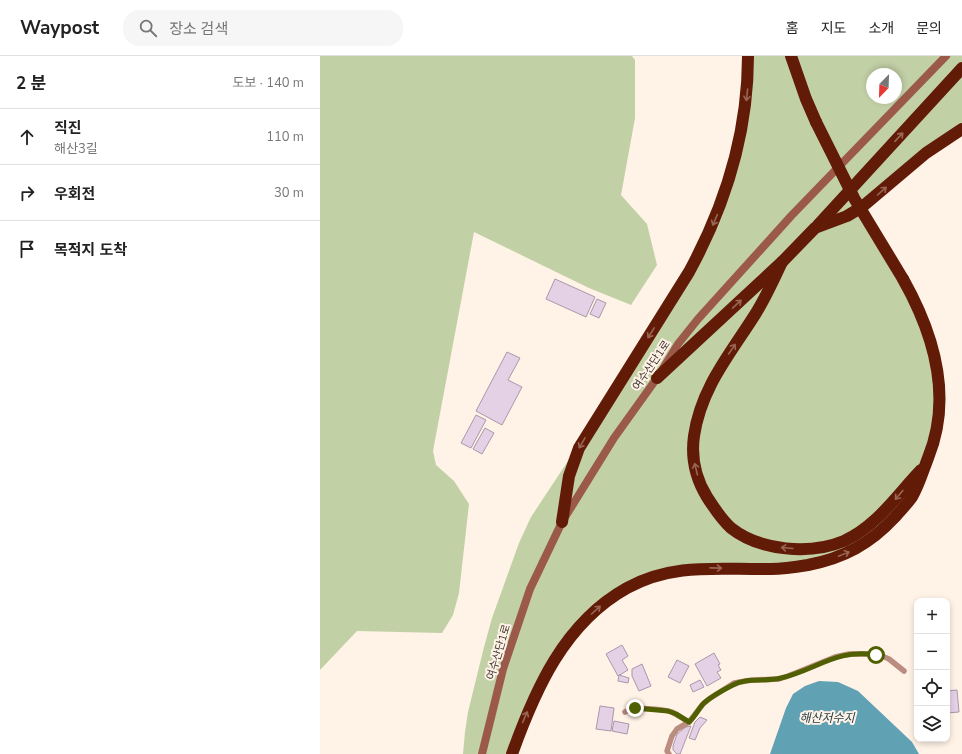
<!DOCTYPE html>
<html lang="ko">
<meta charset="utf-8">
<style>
:root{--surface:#fff;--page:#f6f6f6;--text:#222;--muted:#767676;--line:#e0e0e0}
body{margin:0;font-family:"Nunito Sans","Noto Sans KR",sans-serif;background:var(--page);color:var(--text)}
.controls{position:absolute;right:12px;bottom:12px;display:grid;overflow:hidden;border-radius:8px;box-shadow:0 2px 6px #0003}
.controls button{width:36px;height:36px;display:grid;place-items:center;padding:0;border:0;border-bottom:1px solid var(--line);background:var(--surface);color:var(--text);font:20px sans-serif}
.compass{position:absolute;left:546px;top:12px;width:36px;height:36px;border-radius:50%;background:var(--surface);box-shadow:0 2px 6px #0003;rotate:203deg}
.stop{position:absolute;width:12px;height:12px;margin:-9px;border:3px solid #505f01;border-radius:50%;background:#fff}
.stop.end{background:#505f01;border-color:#fff;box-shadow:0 1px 4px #0008}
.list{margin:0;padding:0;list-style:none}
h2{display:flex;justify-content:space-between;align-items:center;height:52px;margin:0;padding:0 16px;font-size:17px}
h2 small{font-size:13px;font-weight:400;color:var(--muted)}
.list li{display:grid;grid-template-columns:26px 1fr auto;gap:12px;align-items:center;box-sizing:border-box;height:56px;padding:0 16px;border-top:1px solid var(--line)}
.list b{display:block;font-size:15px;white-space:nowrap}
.list p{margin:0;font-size:13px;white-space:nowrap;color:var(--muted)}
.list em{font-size:13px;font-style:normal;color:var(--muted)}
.icon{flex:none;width:22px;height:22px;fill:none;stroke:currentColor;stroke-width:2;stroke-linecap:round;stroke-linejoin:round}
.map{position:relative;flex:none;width:642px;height:698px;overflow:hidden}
header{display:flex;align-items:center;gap:24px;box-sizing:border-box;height:56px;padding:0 20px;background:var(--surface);border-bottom:1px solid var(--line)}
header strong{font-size:19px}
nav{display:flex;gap:22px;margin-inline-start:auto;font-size:14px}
.search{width:280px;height:36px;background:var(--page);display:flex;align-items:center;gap:10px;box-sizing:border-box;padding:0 14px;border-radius:16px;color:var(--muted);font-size:15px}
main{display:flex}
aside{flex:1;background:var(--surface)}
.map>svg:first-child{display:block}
</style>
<header>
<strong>Waypost</strong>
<div class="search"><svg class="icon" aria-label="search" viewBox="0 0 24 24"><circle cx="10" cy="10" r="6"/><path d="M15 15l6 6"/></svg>장소 검색</div>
<nav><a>홈</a><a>지도</a><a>소개</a><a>문의</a></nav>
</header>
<main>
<aside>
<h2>2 분<small>도보 · 140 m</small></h2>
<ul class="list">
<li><svg class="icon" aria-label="ahead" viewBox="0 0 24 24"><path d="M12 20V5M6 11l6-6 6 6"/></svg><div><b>직진</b><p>해산3길</p></div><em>110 m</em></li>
<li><svg class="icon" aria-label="right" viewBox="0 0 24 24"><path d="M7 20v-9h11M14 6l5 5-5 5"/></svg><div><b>우회전</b></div><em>30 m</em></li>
<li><svg class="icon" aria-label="arrive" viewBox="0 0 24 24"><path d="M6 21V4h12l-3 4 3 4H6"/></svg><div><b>목적지 도착</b></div></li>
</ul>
</aside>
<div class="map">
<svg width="642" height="698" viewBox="0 0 642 698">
<rect width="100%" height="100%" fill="#fff2e6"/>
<g fill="#c2d0a6" fill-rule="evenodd">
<path d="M0 0H312L315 4V62L301 139 327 168 337 209 311 249 269 232 154 176 113 395 116 409 134 425 149 448 139 537 133 559 122 577 37 575 0 614Z"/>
<path d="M428 0H642V73L542 151 583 223 615 303 614 385 571 465 504 505 396 512 317 527 252 579 192 698H143L145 676 148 656 164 591 172 562 199 487 211 461 275 364 369 216 407 131ZM552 18H576V42H552Z"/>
</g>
<path fill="#60a1b4" d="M499 625 518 626 538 635 592 686 599 698H450L466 652 473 638 485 630Z"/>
<g fill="#e5d1e6" stroke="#aa97ab">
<path d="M235 223 275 241 266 261 226 243Z"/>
<path d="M277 243 286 247 279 262 270 258Z"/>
<path d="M187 296 200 302 188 324 202 331 182 369 156 355Z"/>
<path d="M156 359 166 364 151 392 141 387Z"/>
<path d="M165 372 174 377 162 398 153 393Z"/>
<path d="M302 589 308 600 302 604 308 614 298 620 286 598Z"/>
<path d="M394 597 400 608 398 609 401 614 397 616 401 622 387 630 375 608Z"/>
<path d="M357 604 369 610 360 627 348 621Z"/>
<path d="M322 608 331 630 319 635 312 620V613Z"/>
<path d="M299 619 309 622 308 627 298 625Z"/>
<path d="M380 624 384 631 373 636 370 629Z"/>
<path d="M637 634 639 656 627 657V635Z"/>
<path d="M280 650 294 652 291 675 276 673Z"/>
<path d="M380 661 387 664 380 672 375 684 369 682 375 666Z"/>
<path d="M294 665 309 668 307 678 292 675Z"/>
<path d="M371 670 360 698H357L353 694V690L357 678 366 671Z"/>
</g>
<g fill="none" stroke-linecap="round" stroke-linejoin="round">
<g stroke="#bb8d80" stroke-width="5.5">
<path d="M305 656C313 650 343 653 352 656 358 659 363 663 369 666"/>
<path d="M349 698 347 695 352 680 357 673 369 666 383 648 389 643 414 627 432 624 459 623 468 620 515 601 529 598H551L562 600 569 603 584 615"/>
</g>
<path stroke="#9b5a49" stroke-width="8" d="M162 698 183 613 210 533 242 466 294 382 337 322 358 288 378 263 472 159 626 0"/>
<g stroke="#621b07" stroke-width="12">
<path d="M471 0 486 43 496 66"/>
<path d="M498 169 642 12"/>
<path d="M462 206C454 223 446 241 436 257 411 297 381 331 374 380 371 401 376 423 387 441 394 452 401 463 411 472 440 495 490 499 524 485 557 470 577 439 601 414"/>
<path d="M337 322 462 206 495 172 527 160 542 151 606 97 642 73"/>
<path d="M242 466 249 420 259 392 369 216C406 148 428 78 428 0"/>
<path d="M192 698C215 634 244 567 307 532 354 506 400 514 451 513 463 513 476 511 488 509 524 502 550 488 575 461 581 454 587 448 592 441 599 429 603 415 608 402 633 341 614 278 583 223"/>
</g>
<path stroke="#621b07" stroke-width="12" d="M496 66 534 142 583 223"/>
</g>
<defs><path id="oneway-shaft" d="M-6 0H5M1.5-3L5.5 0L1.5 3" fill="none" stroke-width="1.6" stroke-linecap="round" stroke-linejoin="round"/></defs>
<g stroke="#965">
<use href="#oneway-shaft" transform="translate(427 39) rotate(96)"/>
<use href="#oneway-shaft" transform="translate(579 81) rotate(-47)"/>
<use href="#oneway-shaft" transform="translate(562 135) rotate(-42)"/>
<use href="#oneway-shaft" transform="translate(395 164) rotate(113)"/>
<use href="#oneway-shaft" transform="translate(417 248) rotate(-43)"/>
<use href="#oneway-shaft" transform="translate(331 277) rotate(122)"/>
<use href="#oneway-shaft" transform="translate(412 293) rotate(-56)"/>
<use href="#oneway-shaft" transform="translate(262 387) rotate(120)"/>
<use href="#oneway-shaft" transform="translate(376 413) rotate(-104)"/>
<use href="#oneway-shaft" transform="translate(579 439) rotate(130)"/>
<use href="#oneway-shaft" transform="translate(467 492) rotate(-175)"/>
<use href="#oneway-shaft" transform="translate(524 498) rotate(-22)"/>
<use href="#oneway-shaft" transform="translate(396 512) rotate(1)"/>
<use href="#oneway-shaft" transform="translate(276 554) rotate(-42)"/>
<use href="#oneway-shaft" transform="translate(205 661) rotate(-67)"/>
</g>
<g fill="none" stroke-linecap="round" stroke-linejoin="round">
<path stroke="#505f01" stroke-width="5" d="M315 652 348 655 356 658 369 666C375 661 378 653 384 647 392 640 403 634 413 629 427 621 446 626 461 622 496 614 517 592 556 599"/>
</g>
<g text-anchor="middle" stroke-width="4" stroke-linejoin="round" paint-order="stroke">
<g font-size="11" fill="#3b332c" stroke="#fff2e6">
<text transform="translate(331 309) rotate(-56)" y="4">여수산단1로</text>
<text transform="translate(178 596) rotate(-73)" y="4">여수산단1로</text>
</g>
<g font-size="12" font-style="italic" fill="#193942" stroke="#fff2e6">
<text x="507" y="666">해산저수지</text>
</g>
</g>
</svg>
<div class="controls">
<button>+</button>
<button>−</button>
<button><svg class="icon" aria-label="locate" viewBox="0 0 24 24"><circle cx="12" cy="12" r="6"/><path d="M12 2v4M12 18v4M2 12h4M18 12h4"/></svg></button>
<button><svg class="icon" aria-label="layers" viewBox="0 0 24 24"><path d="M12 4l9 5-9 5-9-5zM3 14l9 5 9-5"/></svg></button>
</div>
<svg class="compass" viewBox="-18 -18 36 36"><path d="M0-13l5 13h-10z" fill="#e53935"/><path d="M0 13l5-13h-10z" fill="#767676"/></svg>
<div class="stop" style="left:556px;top:599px"></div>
<div class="stop end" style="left:315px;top:652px"></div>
</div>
</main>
